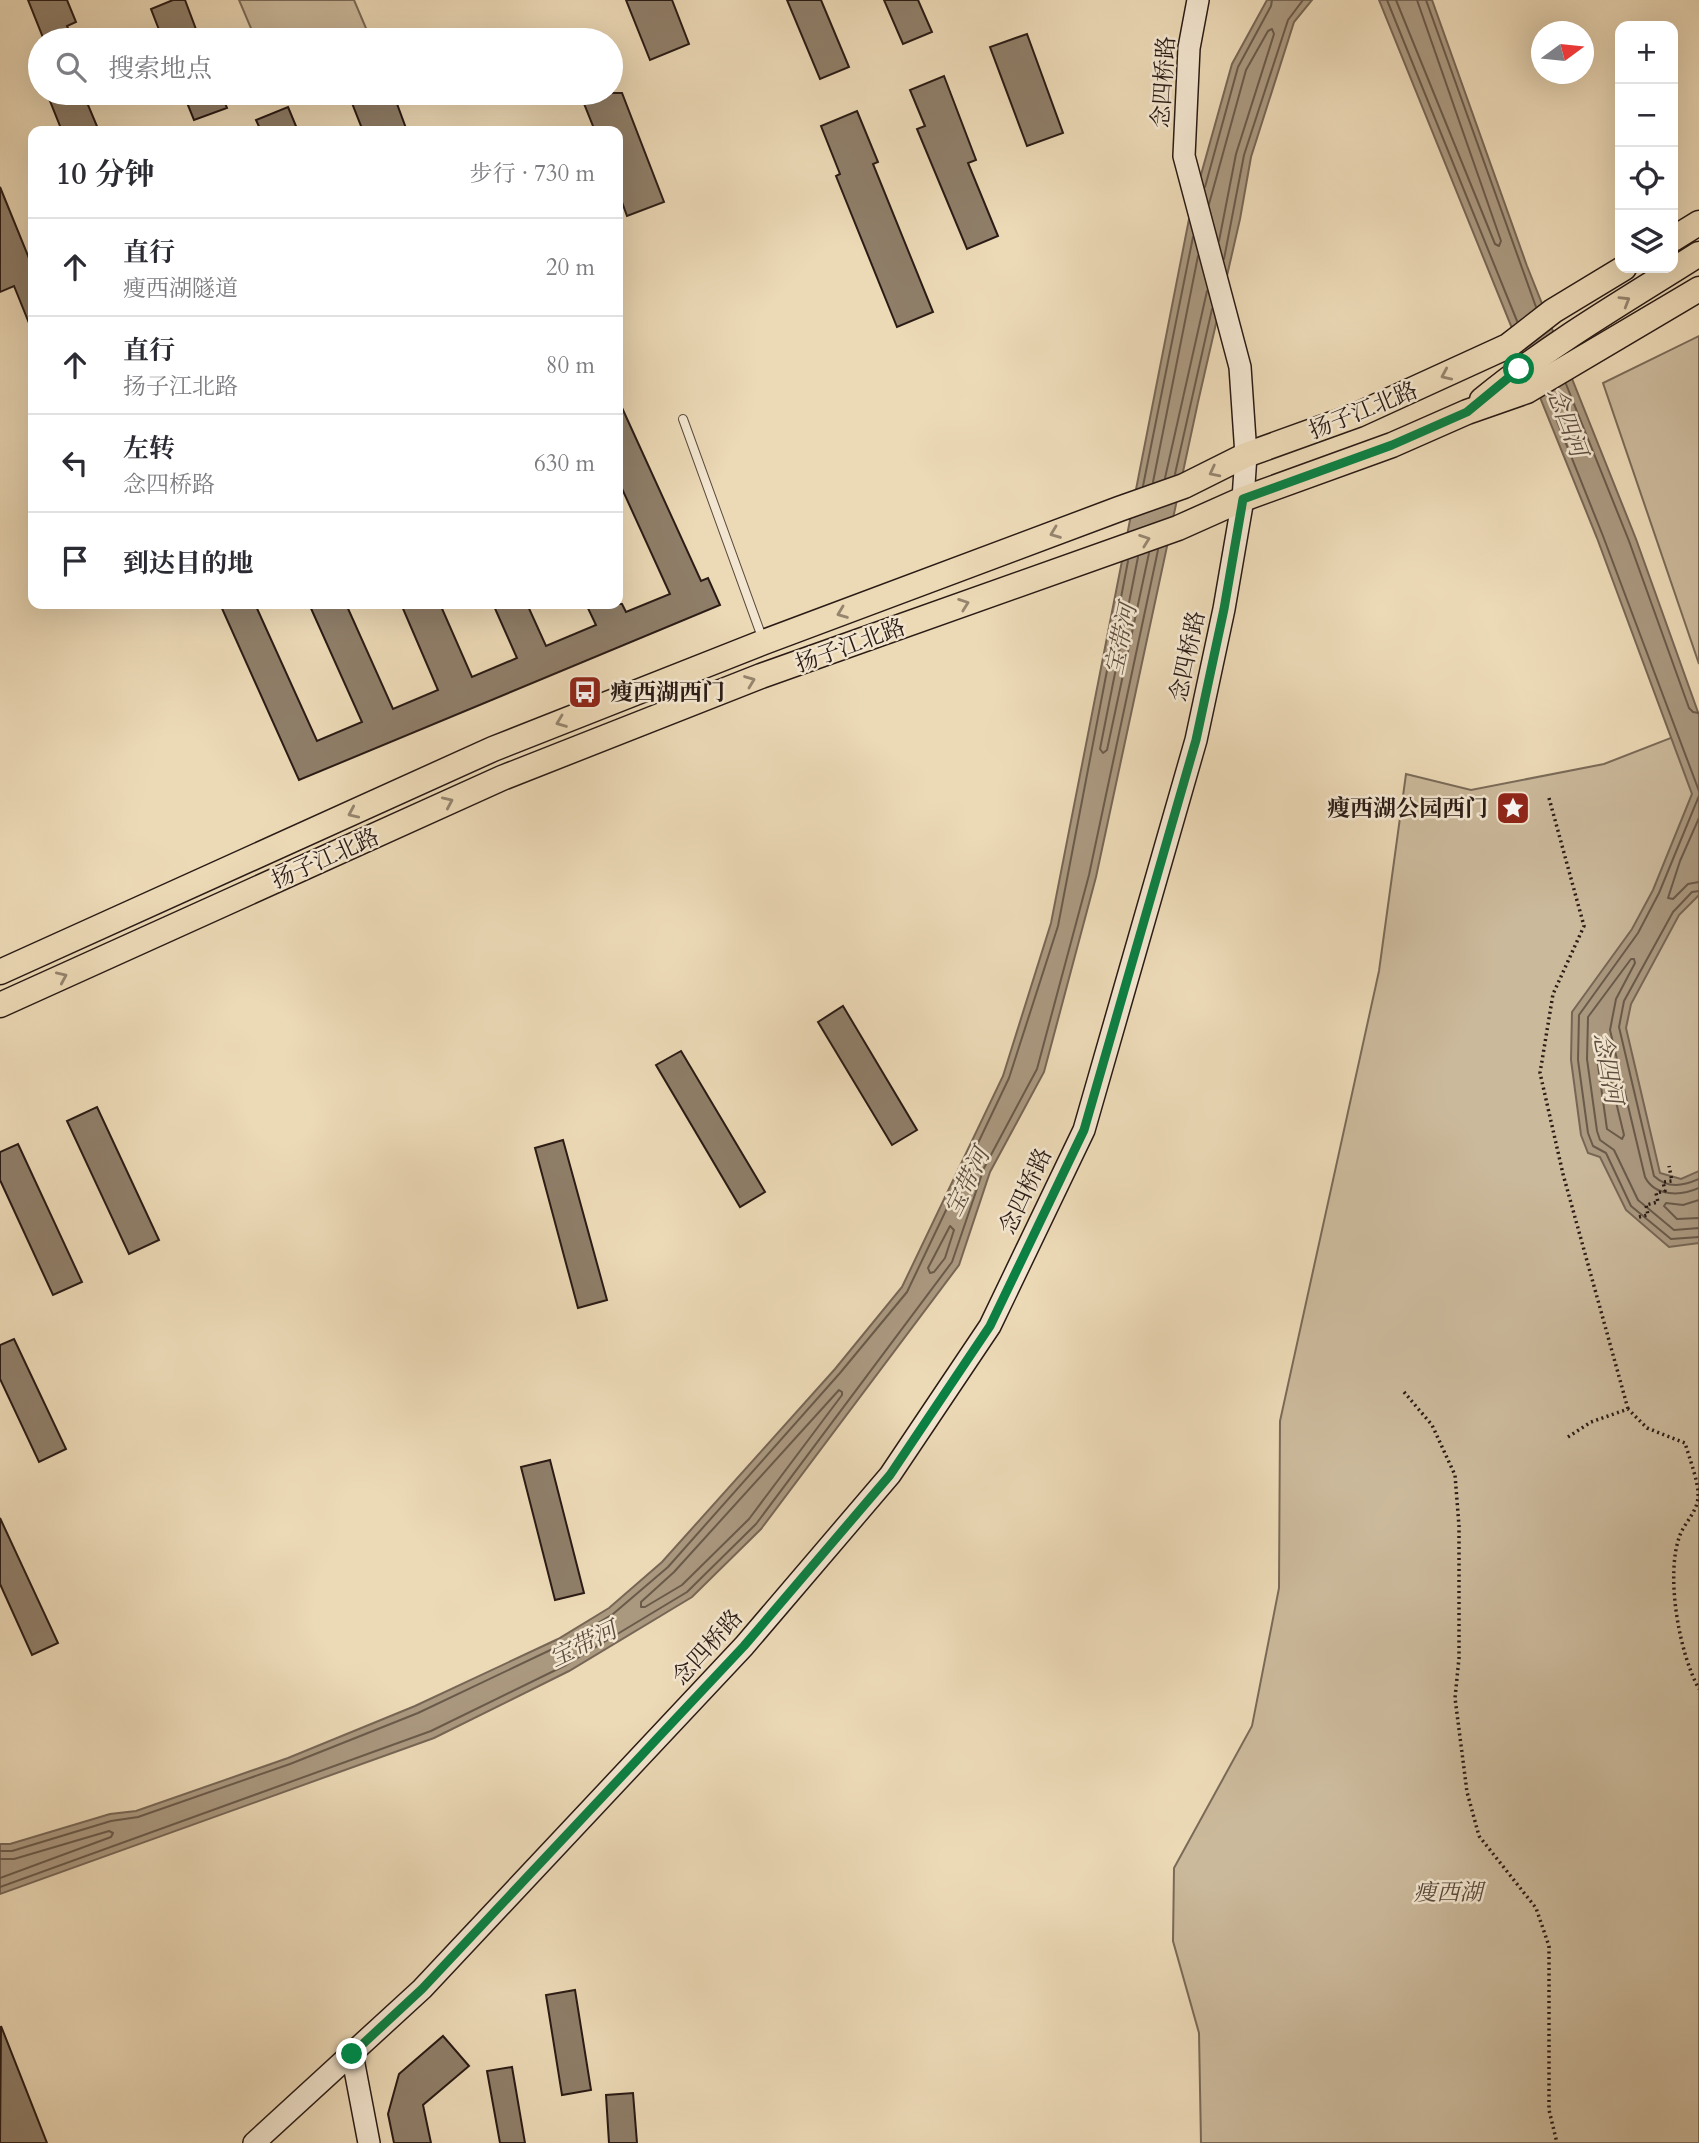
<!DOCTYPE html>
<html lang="zh">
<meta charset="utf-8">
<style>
:root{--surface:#fff;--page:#f7f7f7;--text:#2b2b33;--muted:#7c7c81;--line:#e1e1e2}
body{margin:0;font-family:Cardo,"Noto Serif SC",serif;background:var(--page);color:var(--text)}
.controls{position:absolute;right:21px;top:21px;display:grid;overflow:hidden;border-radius:14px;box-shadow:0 7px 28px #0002}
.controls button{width:63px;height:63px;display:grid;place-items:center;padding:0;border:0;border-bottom:2px solid var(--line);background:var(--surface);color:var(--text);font:35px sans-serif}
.compass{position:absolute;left:1531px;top:21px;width:63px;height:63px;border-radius:50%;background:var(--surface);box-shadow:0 7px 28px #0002;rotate:75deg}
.stop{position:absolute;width:21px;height:21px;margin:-16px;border:5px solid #0b8043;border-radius:50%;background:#fff}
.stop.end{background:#0b8043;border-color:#fff;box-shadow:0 2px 7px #0008}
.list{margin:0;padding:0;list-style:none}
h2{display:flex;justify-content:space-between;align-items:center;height:91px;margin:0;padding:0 28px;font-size:30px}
h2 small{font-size:23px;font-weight:400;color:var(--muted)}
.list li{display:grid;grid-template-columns:46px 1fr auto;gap:21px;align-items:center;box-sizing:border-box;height:98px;padding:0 28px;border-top:2px solid var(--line)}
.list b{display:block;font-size:26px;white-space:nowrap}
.list p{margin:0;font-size:23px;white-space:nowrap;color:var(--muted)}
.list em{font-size:23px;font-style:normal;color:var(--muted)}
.icon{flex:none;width:38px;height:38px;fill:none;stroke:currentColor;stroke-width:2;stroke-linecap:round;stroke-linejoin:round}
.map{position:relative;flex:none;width:1699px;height:2143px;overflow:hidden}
.search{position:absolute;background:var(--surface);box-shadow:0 7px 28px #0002;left:28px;top:28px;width:595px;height:77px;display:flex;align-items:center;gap:18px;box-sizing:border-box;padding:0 24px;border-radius:38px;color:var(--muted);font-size:26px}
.panel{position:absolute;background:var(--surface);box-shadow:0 7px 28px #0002;left:28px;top:126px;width:595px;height:483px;border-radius:14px}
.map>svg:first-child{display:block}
</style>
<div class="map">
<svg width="1699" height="2143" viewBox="0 0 1699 2143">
<rect width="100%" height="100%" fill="#ecd9b6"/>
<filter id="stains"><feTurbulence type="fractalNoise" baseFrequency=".00286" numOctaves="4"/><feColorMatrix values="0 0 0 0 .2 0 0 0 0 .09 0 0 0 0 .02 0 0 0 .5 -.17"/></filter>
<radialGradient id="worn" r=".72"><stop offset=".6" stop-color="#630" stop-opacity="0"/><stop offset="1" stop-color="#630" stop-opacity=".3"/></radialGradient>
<g fill="#cbb99b" stroke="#7a6a58" stroke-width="2">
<path d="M239 0H354L371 40H256Z"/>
<path d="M1699 336V664L1603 383Z"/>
<path d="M1699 727V2143H1201L1199 2033 1173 1941 1174 1868 1252 1726 1279 1588 1280 1421 1379 971 1406 774 1471 790 1604 764Z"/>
</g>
<g fill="#aa987f" stroke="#765" stroke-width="2">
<path d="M1267 0H1312L1294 22 1251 157 1240 219 1198 402 1096 877 1044 1072 990 1172 959 1265 761 1529 692 1597 569 1671 434 1738 0 1894V1844H10L110 1814 136 1811 288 1758 415 1706 558 1639 609 1608 662 1562 835 1369 902 1287 1003 1076 1051 923 1190 214 1232 64Z"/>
<path d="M1379 0H1432L1527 266 1636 539 1699 715V895L1679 915 1631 1004 1626 1028 1660 1173 1681 1179 1699 1171V1243L1669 1247 1626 1210 1600 1157 1588 1153 1581 1135 1571 1060 1572 1012 1632 929 1653 890 1692 794 1597 538Z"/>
</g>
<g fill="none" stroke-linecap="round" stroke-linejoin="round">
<g stroke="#6a5a4a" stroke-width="2">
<path d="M1387 0 1517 321"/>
<path d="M1396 0 1495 244 1499 246 1501 241 1417 0"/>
<path d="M1426 0 1536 307"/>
<path d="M1205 187 1238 67 1271 6 1272 0"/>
<path d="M1209 204 1246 70 1268 31 1272 29 1274 34 1236 154 1219 241"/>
<path d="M1224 259 1244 155 1288 20 1303 0"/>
<path d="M1566 384 1629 541 1689 708 1693 712 1699 713"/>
<path d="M1547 396 1603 536 1699 791"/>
<path d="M1175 474 1212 309"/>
<path d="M1165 478 1207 291"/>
<path d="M1153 482 1198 256"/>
<path d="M1143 486 1193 237"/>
<path d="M1138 557 1100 749 1103 753 1107 750 1149 553"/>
<path d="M1699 796 1659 893 1638 933 1579 1015 1578 1060 1588 1133 1593 1146 1606 1153 1631 1206 1671 1239 1699 1237"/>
<path d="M1699 818 1680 861 1668 898 1673 899 1688 884 1699 882"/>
<path d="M1699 891 1692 892 1673 912 1624 1001 1619 1027 1654 1176C1668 1189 1683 1186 1699 1179"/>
<path d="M1601 1049 1604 1052 1624 1135 1622 1139 1607 1129 1597 1058 1598 1052Z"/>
<path d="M1699 1188C1681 1196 1655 1197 1645 1177L1610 1030 1616 999 1635 963 1634 959H1631L1588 1017 1587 1059 1597 1131 1600 1140 1614 1150 1638 1200 1674 1230 1699 1228"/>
<path d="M1699 1200 1683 1205 1666 1203 1664 1206 1677 1219 1699 1218"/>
<path d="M950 1226 954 1230 945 1258 934 1272 930 1273 928 1268Z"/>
<path d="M839 1390 842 1392V1395L749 1519 682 1585 645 1607H641V1602L674 1572Z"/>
<path d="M0 1851H12L111 1821 138 1817 290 1764 418 1713 561 1645 613 1614 668 1567 840 1373 907 1292 1009 1078 1058 926 1128 561"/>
<path d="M0 1859H14L109 1831 113 1833 111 1837 0 1878"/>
<path d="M0 1887 431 1731 566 1665 687 1592 756 1524 952 1262 984 1168 1037 1069 1089 875 1158 550"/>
</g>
</g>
<g fill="#8f7e69" stroke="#2a1b15" stroke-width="2">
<path d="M28 0H67L76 22 67 26 73 40H44Z"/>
<path d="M173 0H185L200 40H163L151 9Z"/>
<path d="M626 0H672L689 44 650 60Z"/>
<path d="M787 0H821L849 67 820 79Z"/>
<path d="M884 0H918L932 32 903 44Z"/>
<path d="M1027 34 1063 133 1027 146 990 47Z"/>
<path d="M944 76 976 160 968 163 998 236 967 249 917 129 925 126 910 90Z"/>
<path d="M56 93H83L99 131H62L48 96Z"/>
<path d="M183 93H221L227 108 194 120Z"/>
<path d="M348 93H393L407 131H363Z"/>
<path d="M589 93H622L664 202 627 216 618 191V131H595L581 96Z"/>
<path d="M288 107 298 131H261L256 120Z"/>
<path d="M857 111 878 162 873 164 933 312 897 327 836 176 840 174 821 126Z"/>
<path d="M0 187 33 268V333L14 286 0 292Z"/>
<path d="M618 399 701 581 708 578 720 605 299 780 220 604H255L317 741 362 722 309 604H346L393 709 438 690 401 604H440L472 677 517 658 493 604H527L546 646 596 625 586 604H622L626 612 670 594 618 480Z"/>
<path d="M843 1006 917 1130 892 1145 818 1022Z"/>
<path d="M681 1051 765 1192 740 1207 656 1065Z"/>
<path d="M97 1107 159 1240 129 1254 67 1121Z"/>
<path d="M563 1140 607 1300 578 1308 535 1148Z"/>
<path d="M18 1144 82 1282 53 1295 0 1180V1152Z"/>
<path d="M14 1339 66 1449 39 1462 0 1379V1345Z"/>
<path d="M550 1460 584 1593 555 1600 521 1467Z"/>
<path d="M0 1518 58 1643 32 1655 0 1584Z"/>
<path d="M575 1990 591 2090 562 2095 546 1995Z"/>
<path d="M1 2026 47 2143H0Z"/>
<path d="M443 2036 469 2066 423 2105 431 2143H394L388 2114 399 2074Z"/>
<path d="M512 2067 525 2143H500L487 2071Z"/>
<path d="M633 2093 637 2143H609L606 2095Z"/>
</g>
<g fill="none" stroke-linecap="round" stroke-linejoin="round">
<g stroke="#5a4a3d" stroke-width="10">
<path id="lane" d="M683 419 763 640"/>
</g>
<g stroke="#2a1b15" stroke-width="24">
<g id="secondary">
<path d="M352 2054 369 2143"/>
<path d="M254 2143 422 1989 744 1646 890 1475 990 1326 1084 1130 1196 740 1224 609 1243 499 1246 455 1240 367 1184 156 1189 48 1198 0"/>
</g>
</g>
<g stroke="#2a1b15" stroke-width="27">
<g id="primary">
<path d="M1673 239 1699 223"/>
<path d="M1482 400C1550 344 1625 301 1699 254"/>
<path d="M0 972 493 749 764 642 1119 509 1184 486 1246 455 1357 415 1508 346 1553 311 1624 268"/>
<path d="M0 1005 502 778 761 676 1178 528 1243 499 1392 445 1467 412 1527 391 1699 289"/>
</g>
</g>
<g stroke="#2a1b15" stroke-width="3.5" stroke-dasharray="2 3.5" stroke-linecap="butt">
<path d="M1549 798 1584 926 1553 994 1540 1073 1563 1174 1628 1409"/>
<path d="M1639 1217 1648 1215 1646 1205 1658 1202 1656 1193 1665 1191 1663 1182 1672 1181 1669 1166"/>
<path d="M1404 1392 1432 1425 1455 1475 1459 1526V1658L1455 1698 1467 1792 1479 1836 1536 1908 1549 1946V2110L1557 2143"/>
<path d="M1568 1437 1591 1422 1628 1409 1647 1428 1685 1443C1689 1457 1699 1483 1698 1496 1698 1511 1685 1522 1680 1535 1665 1574 1679 1653 1699 1689"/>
</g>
<use href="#lane" stroke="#f3e6d0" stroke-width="8"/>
<use href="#secondary" stroke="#f3e6d0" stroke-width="21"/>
<use href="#primary" stroke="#ecd9b6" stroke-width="24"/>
</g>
<defs><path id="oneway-chevron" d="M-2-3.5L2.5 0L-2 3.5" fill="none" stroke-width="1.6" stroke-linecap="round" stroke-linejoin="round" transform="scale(1.75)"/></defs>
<g stroke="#95846e">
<use href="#oneway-chevron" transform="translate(1625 301) rotate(-31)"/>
<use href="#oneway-chevron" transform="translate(1446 375) rotate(156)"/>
<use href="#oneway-chevron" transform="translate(1214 472) rotate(153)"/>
<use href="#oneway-chevron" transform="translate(1055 533) rotate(159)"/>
<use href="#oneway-chevron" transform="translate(1145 540) rotate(-20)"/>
<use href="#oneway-chevron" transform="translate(964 604) rotate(-20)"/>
<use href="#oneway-chevron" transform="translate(842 613) rotate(159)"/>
<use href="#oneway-chevron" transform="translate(750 681) rotate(-21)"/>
<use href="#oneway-chevron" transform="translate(561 722) rotate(159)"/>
<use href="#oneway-chevron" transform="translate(448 802) rotate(-24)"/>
<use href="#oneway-chevron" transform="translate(353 813) rotate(156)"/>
<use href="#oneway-chevron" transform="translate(62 977) rotate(-24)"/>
</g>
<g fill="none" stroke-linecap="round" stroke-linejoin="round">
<path stroke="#0b8043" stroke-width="9" d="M352 2054 422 1989 744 1646 890 1475 990 1326 1084 1130 1196 740 1224 609 1243 499 1392 445 1467 412 1519 369"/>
</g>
<defs>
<g id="bus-square" transform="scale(1.75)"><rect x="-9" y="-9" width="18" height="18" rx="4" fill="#8f2418" stroke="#f3e6d0"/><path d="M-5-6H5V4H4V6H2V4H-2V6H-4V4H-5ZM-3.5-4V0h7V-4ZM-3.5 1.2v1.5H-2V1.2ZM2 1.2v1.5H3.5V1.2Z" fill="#fff"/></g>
<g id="sight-square" transform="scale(1.75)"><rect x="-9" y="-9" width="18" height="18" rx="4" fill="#8f2418" stroke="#f3e6d0"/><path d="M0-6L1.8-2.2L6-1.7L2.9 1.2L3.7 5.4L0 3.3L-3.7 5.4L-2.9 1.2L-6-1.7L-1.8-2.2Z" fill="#fff"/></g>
</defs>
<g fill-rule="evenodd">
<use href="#bus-square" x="585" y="692"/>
<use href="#sight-square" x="1513" y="808"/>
</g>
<g text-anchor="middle" stroke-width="5" stroke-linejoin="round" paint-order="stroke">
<g font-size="23" fill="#2a1b15" stroke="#f3e6d0">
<text transform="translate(1163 82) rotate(-86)" y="8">念四桥路</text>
<text transform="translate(1363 410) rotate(-22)" y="8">扬子江北路</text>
<text transform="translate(850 645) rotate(-20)" y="8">扬子江北路</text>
<text transform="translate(1187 656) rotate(-78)" y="8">念四桥路</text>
<text transform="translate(325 858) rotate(-24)" y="8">扬子江北路</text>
<text transform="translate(1025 1191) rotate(-65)" y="8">念四桥路</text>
<text transform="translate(707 1647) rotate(-48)" y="8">念四桥路</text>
</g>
<g font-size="23" font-weight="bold" fill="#2a1b15" stroke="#f3e6d0" text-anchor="start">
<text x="610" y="700">瘦西湖西门</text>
<text x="1488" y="816" text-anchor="end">瘦西湖公园西门</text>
</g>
<g font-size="23" font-style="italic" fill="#5a4a3d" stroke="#f3e6d0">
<text x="1448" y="1900">瘦西湖</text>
</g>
<g font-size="24" font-style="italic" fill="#5d4d3f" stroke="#f3e6d0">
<text transform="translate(1567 422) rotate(69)" y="8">念四河</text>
<text transform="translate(1121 639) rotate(-78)" y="8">宝带河</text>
<text transform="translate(1608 1068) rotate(80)" y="8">念四河</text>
<text transform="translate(967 1182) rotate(-64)" y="8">宝带河</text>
<text transform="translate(583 1644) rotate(-26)" y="8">宝带河</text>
</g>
</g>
<rect width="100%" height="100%" filter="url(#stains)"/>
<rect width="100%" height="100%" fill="url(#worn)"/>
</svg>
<div class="controls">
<button>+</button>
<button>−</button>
<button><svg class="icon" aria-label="locate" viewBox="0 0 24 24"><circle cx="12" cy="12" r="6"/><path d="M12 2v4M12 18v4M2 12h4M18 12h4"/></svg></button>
<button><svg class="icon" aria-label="layers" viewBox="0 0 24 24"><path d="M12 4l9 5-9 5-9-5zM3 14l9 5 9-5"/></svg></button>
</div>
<svg class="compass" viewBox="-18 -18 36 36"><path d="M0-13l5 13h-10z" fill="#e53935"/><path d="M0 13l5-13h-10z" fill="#7c7c81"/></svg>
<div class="stop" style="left:1519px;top:369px"></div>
<div class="stop end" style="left:352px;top:2054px"></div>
<div class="search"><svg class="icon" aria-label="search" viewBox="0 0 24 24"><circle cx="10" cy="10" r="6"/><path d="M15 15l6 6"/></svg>搜索地点</div>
<section class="panel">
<h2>10 分钟<small>步行 · 730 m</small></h2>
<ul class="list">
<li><svg class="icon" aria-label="ahead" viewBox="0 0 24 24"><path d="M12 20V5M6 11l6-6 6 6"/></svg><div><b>直行</b><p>瘦西湖隧道</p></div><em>20 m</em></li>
<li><svg class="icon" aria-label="ahead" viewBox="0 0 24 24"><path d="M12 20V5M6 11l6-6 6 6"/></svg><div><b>直行</b><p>扬子江北路</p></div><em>80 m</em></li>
<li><svg class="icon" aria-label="left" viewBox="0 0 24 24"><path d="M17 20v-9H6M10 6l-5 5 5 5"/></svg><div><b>左转</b><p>念四桥路</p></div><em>630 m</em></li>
<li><svg class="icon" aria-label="arrive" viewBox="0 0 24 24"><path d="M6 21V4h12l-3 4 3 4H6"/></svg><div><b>到达目的地</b></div></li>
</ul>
</section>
</div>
